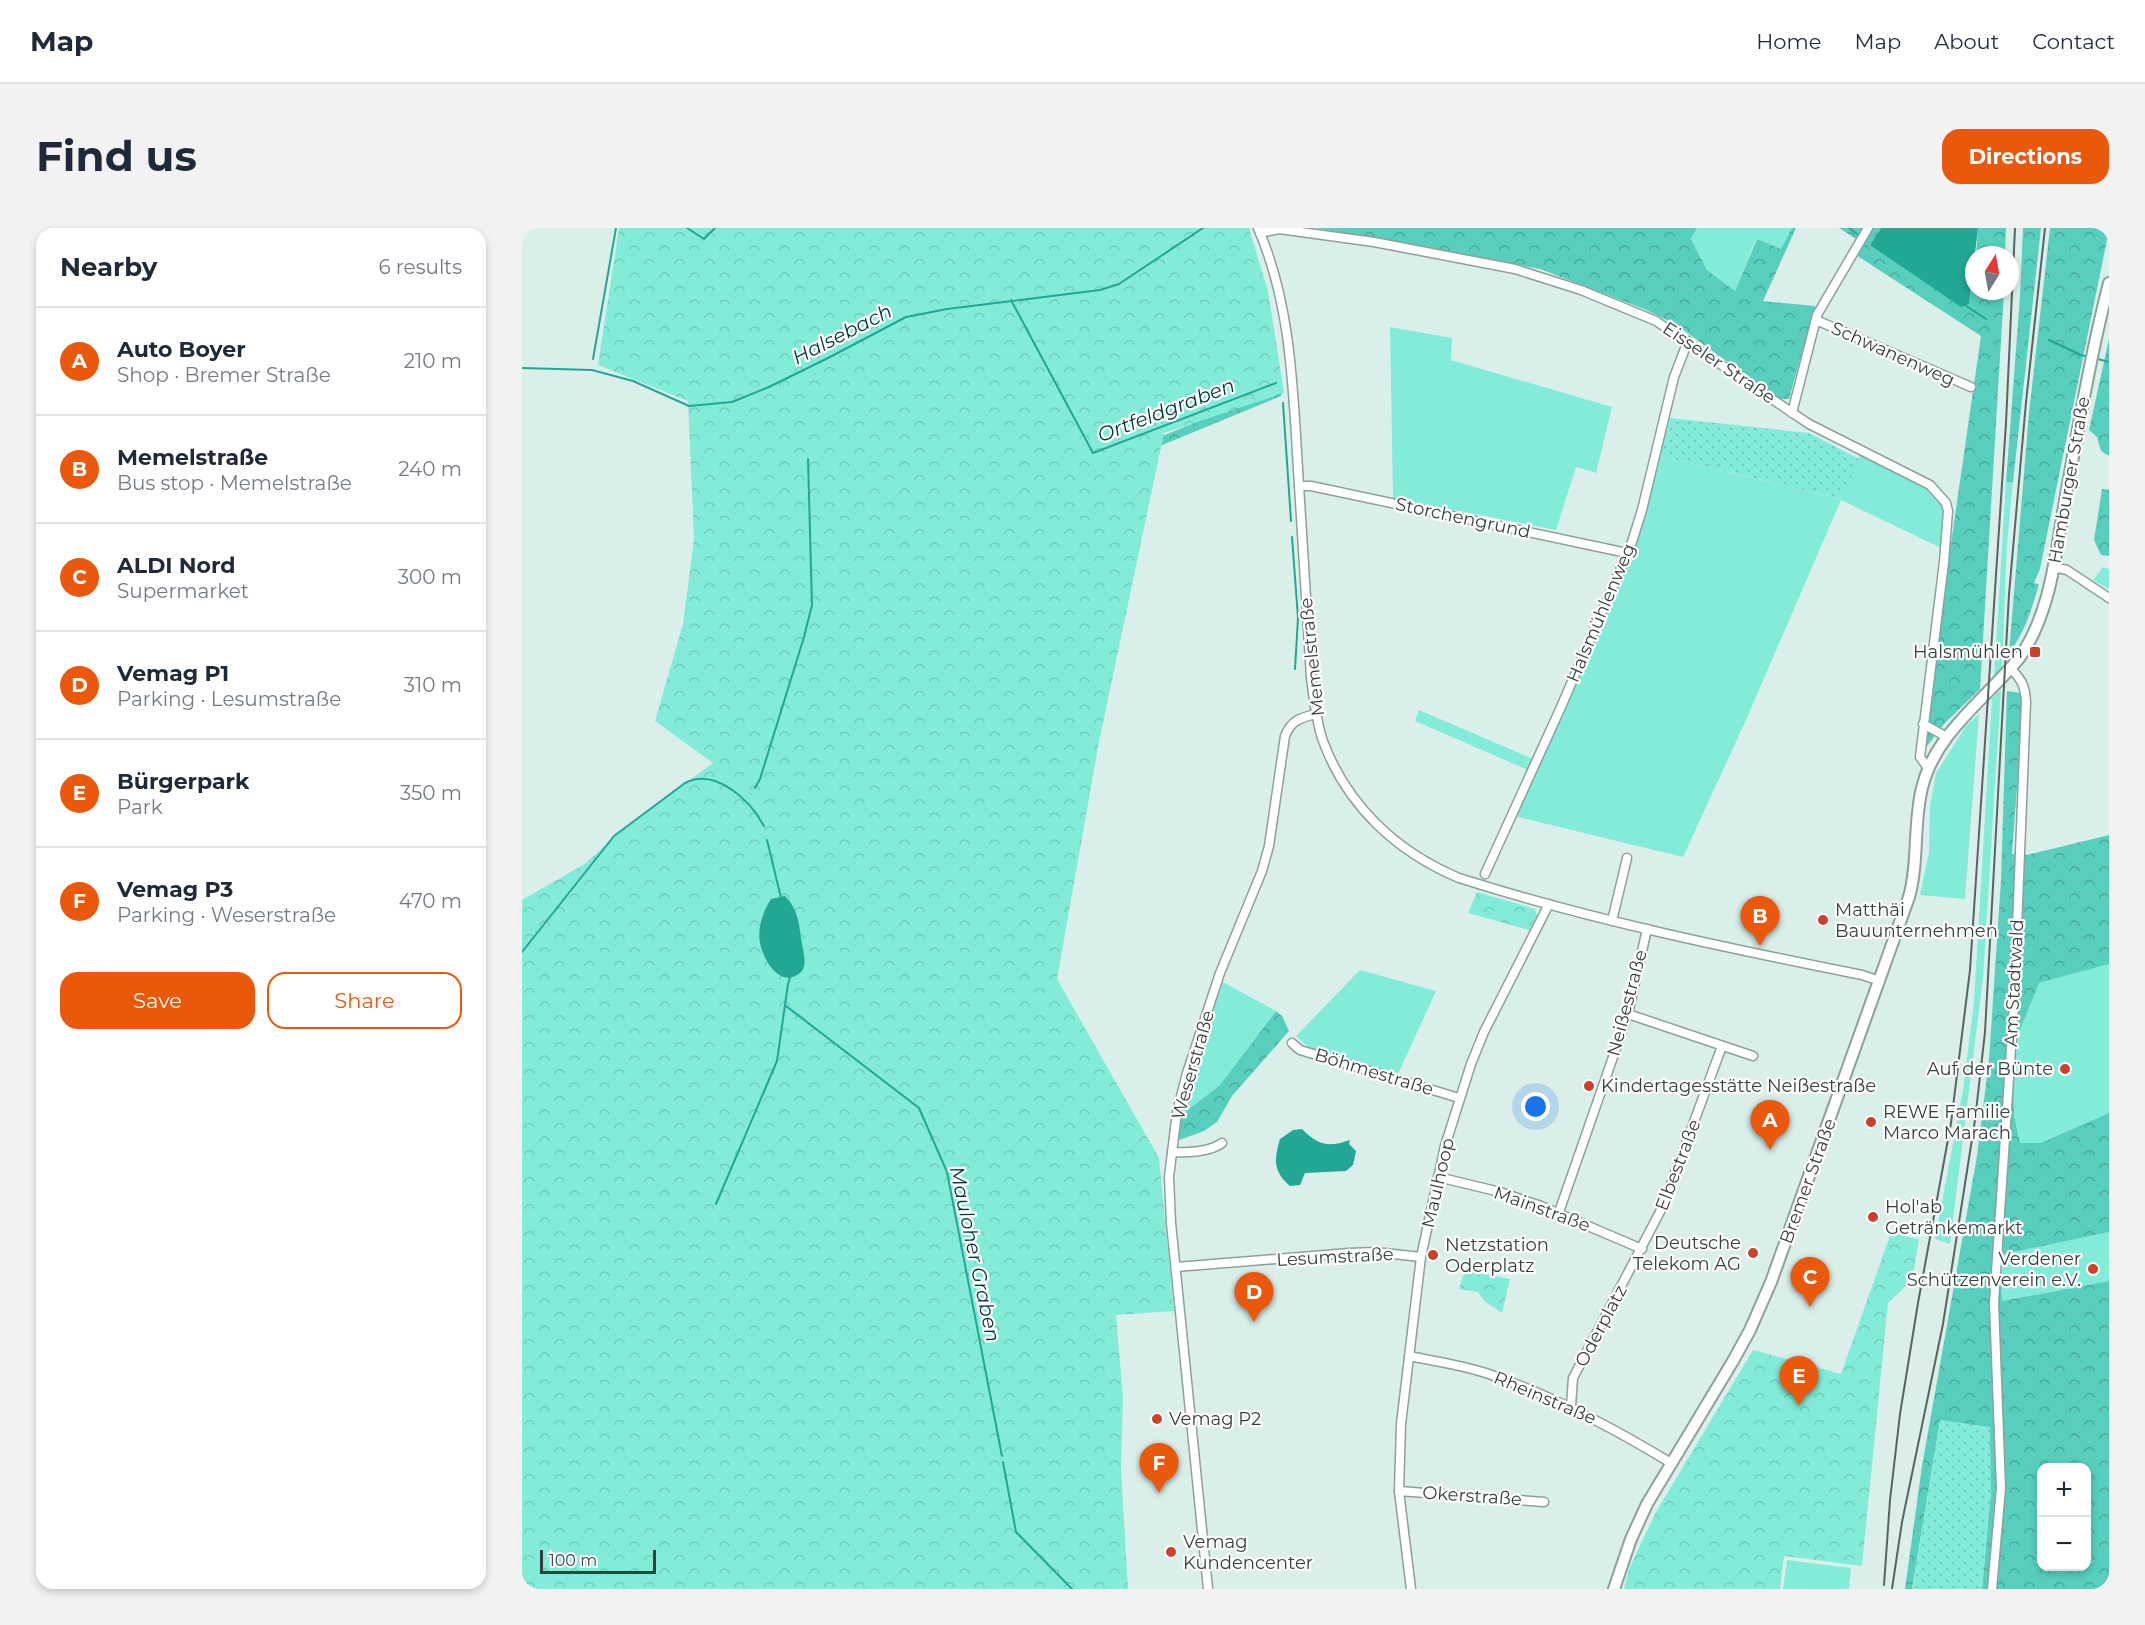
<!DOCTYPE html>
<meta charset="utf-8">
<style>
:root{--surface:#fff;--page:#f2f2f3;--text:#1f2937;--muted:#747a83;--line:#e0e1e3;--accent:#ea580c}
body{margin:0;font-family:Montserrat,sans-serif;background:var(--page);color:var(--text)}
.controls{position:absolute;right:18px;bottom:18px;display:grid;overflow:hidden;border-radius:12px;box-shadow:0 3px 9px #0003}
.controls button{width:54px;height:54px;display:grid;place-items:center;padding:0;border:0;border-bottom:2px solid var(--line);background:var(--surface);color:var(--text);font:30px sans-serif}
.compass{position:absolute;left:1443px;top:18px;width:54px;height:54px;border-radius:50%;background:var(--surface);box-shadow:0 3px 9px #0003;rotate:11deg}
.scale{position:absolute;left:18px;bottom:15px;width:116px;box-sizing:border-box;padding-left:6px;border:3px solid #373f3d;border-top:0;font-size:16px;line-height:21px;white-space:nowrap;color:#373f3d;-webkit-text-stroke:4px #fff;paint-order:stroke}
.you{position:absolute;left:1014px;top:879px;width:21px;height:21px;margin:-15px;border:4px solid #fff;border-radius:50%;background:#1a73e8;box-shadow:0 0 0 9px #1a73e833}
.badge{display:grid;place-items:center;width:39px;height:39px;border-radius:50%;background:var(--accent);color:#fff;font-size:20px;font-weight:700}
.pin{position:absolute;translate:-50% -50px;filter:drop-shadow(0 2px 3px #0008)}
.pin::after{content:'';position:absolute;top:32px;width:21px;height:18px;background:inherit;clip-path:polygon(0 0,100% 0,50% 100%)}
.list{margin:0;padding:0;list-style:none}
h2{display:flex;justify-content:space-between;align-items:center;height:78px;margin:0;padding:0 24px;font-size:26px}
h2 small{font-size:20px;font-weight:400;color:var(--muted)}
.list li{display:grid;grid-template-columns:39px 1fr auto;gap:18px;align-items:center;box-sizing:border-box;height:108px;padding:0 24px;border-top:2px solid var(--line)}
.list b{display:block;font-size:22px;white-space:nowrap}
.list p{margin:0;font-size:20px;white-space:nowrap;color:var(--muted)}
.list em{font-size:20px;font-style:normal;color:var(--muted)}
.actions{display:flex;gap:12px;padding:18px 24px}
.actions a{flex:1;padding:14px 0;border:2px solid var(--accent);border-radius:18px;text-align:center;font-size:21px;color:var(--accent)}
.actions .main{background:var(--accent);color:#fff}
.map{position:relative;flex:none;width:1587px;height:1361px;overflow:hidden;border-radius:18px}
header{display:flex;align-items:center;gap:36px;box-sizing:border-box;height:84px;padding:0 30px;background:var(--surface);border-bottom:2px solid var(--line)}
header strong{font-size:28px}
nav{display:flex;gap:33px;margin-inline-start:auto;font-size:21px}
.intro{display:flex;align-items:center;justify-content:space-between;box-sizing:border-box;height:144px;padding:0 36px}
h1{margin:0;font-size:42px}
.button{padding:15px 27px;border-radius:18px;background:var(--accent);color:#fff;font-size:21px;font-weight:700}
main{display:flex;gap:36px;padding:0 36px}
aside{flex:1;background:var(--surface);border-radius:18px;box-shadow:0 3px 9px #0003}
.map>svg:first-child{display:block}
</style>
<header>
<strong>Map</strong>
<nav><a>Home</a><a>Map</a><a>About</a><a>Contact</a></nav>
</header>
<div class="intro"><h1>Find us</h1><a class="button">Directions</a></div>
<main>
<aside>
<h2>Nearby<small>6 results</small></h2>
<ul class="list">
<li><span class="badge">A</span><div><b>Auto Boyer</b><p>Shop · Bremer Straße</p></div><em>210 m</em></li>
<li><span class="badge">B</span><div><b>Memelstraße</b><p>Bus stop · Memelstraße</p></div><em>240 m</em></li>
<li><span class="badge">C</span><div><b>ALDI Nord</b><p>Supermarket</p></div><em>300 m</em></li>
<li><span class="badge">D</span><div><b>Vemag P1</b><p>Parking · Lesumstraße</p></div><em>310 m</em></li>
<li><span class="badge">E</span><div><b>Bürgerpark</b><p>Park</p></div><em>350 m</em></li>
<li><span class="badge">F</span><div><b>Vemag P3</b><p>Parking · Weserstraße</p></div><em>470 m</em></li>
</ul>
<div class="actions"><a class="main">Save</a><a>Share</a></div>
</aside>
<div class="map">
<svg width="1587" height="1361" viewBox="0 0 1587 1361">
<defs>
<pattern id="forest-crowns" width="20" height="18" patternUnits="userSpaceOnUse" patternTransform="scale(1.5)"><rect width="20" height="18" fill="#57cfbc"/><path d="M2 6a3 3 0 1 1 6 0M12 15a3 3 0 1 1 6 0" fill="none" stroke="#49a99a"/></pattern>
<pattern id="park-crowns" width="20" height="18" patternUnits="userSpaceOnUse" patternTransform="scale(1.5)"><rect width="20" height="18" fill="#83ecd9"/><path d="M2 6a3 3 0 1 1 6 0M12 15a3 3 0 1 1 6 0" fill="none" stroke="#72cbbb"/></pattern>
<pattern id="garden-dots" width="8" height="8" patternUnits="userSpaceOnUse" patternTransform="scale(1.5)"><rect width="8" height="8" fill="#83ecd9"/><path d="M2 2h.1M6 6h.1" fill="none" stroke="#72cbbb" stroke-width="1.8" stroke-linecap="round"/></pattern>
</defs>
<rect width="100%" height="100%" fill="#daefea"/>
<g fill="#83ecd9">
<path d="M1175 0H1270L1260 21 1234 11 1213 63 1185 42 1169 11Z"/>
<path d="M868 99 930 110 929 132 1090 179 1074 245 1054 239 1034 302 871 270Z"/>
<path d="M1338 227C1362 239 1414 255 1421 283 1423 294 1420 308 1419 320L1319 272 1224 492 1161 629 992 588 1115 313 1138 228 1319 271Z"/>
<path d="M1484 254H1491L1485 316 1480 440 1472 448Z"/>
<path d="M1581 339 1587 341V361L1571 352Z"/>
<path d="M1479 462 1461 750 1428 1016 1413 1011 1441 862 1452 773 1470 470Z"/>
<path d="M897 482 1011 531 1006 542 893 493Z"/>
<path d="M1457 486 1443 671 1398 667 1407 624 1408 577 1414 545 1444 498Z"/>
<path d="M1587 736V885L1518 915H1498L1492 887 1491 819 1516 755Z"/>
<path d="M838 742 914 763 876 846 791 823 774 808Z"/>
<path d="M701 754 754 783 698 857 658 888 685 799Z"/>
<path d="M1587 1004V1053L1480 1073 1478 1027Z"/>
<path d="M1265 1332 1329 1340 1327 1361H1261Z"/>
</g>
<g fill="url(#forest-crowns)" fill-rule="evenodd">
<path d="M792 0H1175L1169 11 1185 42 1213 63 1235 11 1259 21 1270 0H1274L1241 73 1293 78 1267 171H1257L1153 96 1122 81 1018 41 882 15Z"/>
<path d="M1317 0H1359L1348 17 1447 75 1452 42V63H1482L1458 461 1423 495 1402 522 1415 412 1459 108 1334 27 1339 14Z"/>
<path d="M1456 0H1484L1483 27H1454Z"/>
<path d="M1501 0H1519L1491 254H1484L1498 68Z"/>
<path d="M1528 0H1587V2L1518 341 1512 355 1517 356C1510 380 1503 405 1487 425L1507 185Z"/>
<path d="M1587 111V228L1579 223 1575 209 1567 202Z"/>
<path d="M759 159V168L638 218V209Z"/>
<path d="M1580 261 1587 262V328L1579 327 1572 312Z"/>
<path d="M1485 463 1499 465 1500 492 1490 626 1505 627 1587 607V736L1517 755 1491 819 1492 887 1498 915H1518L1587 885V1004L1478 1027 1480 1073 1587 1053V1361H1460L1469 1262 1418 1193 1390 1361H1383L1400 1238 1455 928 1467 832 1479 652ZM1520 1240H1564V1338H1520Z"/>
<path d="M754 783 760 788 767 803 710 868 695 894 682 903 657 912 658 888 698 857Z"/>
</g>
<g fill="url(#park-crowns)">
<path d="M97 0H727L746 63 762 165 642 205 577 514 535 751 637 930 652 1083 594 1087 601 1170 599 1241 606 1361H0V672L64 635 101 601 191 535 133 493 161 396 172 311 166 173 76 137Z"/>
<path d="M955 664 1013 681 1015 688 1007 702 946 685Z"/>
<path d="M1369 1005 1397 1011 1390 1052 1366 1075 1340 1338 1262 1328 1258 1361H1102L1107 1341 1134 1284 1231 1122 1319 1146Z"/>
<path d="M943 1042 988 1051 980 1085 962 1073 956 1064 937 1061Z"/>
</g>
<g fill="url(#garden-dots)">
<path d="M1148 190 1287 205 1337 231 1320 271 1138 228Z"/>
<path d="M1418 1192 1468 1199 1469 1262 1460 1361H1390Z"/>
</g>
<g fill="#23a795">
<path d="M1359 0H1456L1447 76 1439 79 1348 17Z"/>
<path d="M263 668C275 680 277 694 279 710 280 718 284 730 282 738 281 743 278 746 273 748 255 756 241 730 238 715 235 701 241 683 249 671Z"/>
<path d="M780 901C796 917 806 920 828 912L827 916 834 923 831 937 824 943 783 945 778 957 768 958C751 943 752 932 758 911L771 902Z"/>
</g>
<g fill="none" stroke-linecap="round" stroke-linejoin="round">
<g stroke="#23a795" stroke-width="2">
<path d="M165 0 182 11 193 0"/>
<path d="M1327 0 1339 9"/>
<path d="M489 72 571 225 754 155"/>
<path d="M1441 76 1464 91"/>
<path d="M1527 112 1559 127 1567 129"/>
<path d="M1572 130 1587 134"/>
<path d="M71 131 94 0"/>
<path d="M0 140 70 142 111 153 167 178 210 174 247 159 308 129 384 89 425 81 578 62 597 56 681 0"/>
<path d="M761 175 769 293"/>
<path d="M770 309 776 390 773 441"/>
<path d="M233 560 238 551 282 409 290 377 286 231"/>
<path d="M245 612 259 670"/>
<path d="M0 724 92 608 163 555C193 539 228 572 242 598"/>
<path d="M264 778 397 880 425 944 480 1228"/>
<path d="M194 976 255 833 266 756 269 747"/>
<path d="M481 1234 494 1304 550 1361"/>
</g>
<g stroke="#8da09c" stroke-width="11">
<g id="minor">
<path d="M736 0C769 76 771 160 776 241 780 310 784 380 789 450 792 471 794 493 801 513 825 578 875 624 937 650 1069 692 1205 720 1340 747L1358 753"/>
<path d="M738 5 757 1 852 14 993 41 1059 62 1134 93 1287 196 1408 257 1424 275 1426 283 1422 334 1398 529 1406 540"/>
<path d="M1294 92 1449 159"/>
<path d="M1270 185 1295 87 1346 0"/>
<path d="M777 258H789L1105 325"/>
<path d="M1531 339 1545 342 1587 370"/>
<path d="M1401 496 1425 509"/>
<path d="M963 646 1039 479 1110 314 1120 282 1152 149 1166 113"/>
<path d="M1090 693 1105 630"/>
<path d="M1106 786 1231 828"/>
<path d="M770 815 778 822 937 870"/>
<path d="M650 924C665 925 688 924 700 915"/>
<path d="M916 949 978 964 1019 978 1120 1021"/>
<path d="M1037 984 1106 786 1125 701"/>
<path d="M654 1039 827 1025 853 1024 899 1029"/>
<path d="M887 1128C913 1133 939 1137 964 1145 1030 1167 1090 1199 1149 1235"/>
<path d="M1049 1178 1051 1150 1141 978 1200 818"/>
<path d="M877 1263 1022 1274"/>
<path d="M686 1361 649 995 647 949 655 884 665 845 698 745 740 643 747 618 763 508C769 493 777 490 794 486"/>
<path d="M889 1361 877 1263 879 1196 899 1029 923 918 949 836 962 804 1027 676"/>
<path d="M1470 1361 1479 1260 1472 1075 1492 775 1504 474C1503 458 1500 452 1489 441"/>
</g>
</g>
<g stroke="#8da09c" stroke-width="14">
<path id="major" d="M1092 1361 1109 1311 1125 1276 1211 1133 1228 1102 1249 1054 1387 669C1397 633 1391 596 1400 560 1413 505 1464 471 1498 429 1530 383 1534 321 1544 267 1557 196 1569 125 1587 55"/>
</g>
<use href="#minor" stroke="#fff" stroke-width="8"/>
<use href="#major" stroke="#fff" stroke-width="10"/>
<g stroke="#596462" stroke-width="2">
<path d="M1362 1357 1368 1272 1378 1186 1396 1075 1429 895 1448 742 1484 195 1493 0"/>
<path d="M1370 1361 1380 1294 1421 1096 1453 892 1463 804 1487 366 1504 174 1523 0"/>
</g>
</g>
<g fill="#cb3f2c" stroke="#fff" stroke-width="2">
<rect x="1507" y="418" width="12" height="12" rx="3"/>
<circle cx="1301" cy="692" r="6"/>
<circle cx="1543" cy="841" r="6"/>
<circle cx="1067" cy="858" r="6"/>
<circle cx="1349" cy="894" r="6"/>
<circle cx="1351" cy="989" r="6"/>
<circle cx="1231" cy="1025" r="6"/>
<circle cx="911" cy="1027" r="6"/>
<circle cx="1571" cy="1041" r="6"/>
<circle cx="635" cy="1191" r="6"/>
<circle cx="649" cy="1324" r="6"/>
</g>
<g text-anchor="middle" stroke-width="4.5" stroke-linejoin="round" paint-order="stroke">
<g font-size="18" fill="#373f3d" stroke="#fff">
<text transform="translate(1371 126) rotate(24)" y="6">Schwanenweg</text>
<text transform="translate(1197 135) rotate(34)" y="6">Eisseler Straße</text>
<text transform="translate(1547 252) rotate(-80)" y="6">Hamburger Straße</text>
<text transform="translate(941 290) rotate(12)" y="6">Storchengrund</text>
<text transform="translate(1079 385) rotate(-67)" y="6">Halsmühlenweg</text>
<text transform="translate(790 429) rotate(-96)" y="6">Memelstraße</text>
<text transform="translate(1492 755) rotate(-87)" y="6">Am Stadtwald</text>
<text transform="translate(1105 775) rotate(-75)" y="6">Neißestraße</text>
<text transform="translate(671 837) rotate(-74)" y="6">Weserstraße</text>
<text transform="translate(852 844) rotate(17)" y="6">Böhmestraße</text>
<text transform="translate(1156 937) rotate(-69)" y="6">Elbestraße</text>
<text transform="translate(1286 953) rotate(-70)" y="6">Bremer Straße</text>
<text transform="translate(916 955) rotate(-77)" y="6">Maulhoop</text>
<text transform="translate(1020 981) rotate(20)" y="6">Mainstraße</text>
<text transform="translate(813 1029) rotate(-3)" y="6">Lesumstraße</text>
<text transform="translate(1079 1098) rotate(-62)" y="6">Oderplatz</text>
<text transform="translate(1023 1170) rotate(23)" y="6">Rheinstraße</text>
<text transform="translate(950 1268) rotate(4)" y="6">Okerstraße</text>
</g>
<g font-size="18" fill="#373f3d" stroke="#fff" text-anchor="start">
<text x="1501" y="430" text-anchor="end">Halsmühlen</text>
<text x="1313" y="688">Matthäi<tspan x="1313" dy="21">Bauunternehmen</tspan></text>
<text x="1531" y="847" text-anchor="end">Auf der Bünte</text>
<text x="1079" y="864">Kindertagesstätte Neißestraße</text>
<text x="1361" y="890">REWE Familie<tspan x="1361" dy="21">Marco Marach</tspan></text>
<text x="1363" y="985">Hol'ab<tspan x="1363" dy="21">Getränkemarkt</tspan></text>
<text x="1219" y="1021" text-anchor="end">Deutsche<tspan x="1219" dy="21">Telekom AG</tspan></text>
<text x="923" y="1023">Netzstation<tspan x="923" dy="21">Oderplatz</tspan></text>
<text x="1559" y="1037" text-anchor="end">Verdener<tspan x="1559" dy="21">Schützenverein e.V.</tspan></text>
<text x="647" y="1197">Vemag P2</text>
<text x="661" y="1320">Vemag<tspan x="661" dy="21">Kundencenter</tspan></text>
</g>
<g font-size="20" font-style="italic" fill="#003831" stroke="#fff">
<text transform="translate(320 106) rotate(-27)" y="7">Halsebach</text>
<text transform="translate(644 182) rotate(-21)" y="7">Ortfeldgraben</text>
<text transform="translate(453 1026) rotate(78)" y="7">Mauloher Graben</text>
</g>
</g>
</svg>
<div class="controls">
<button>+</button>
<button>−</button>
</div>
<svg class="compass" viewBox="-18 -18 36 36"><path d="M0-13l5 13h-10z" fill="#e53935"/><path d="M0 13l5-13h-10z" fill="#747a83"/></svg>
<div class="scale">100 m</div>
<div class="you"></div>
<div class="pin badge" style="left:1248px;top:922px">A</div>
<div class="pin badge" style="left:1238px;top:718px">B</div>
<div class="pin badge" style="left:1288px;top:1079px">C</div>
<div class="pin badge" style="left:732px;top:1094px">D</div>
<div class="pin badge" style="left:1277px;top:1178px">E</div>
<div class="pin badge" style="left:637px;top:1265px">F</div>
</div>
</main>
